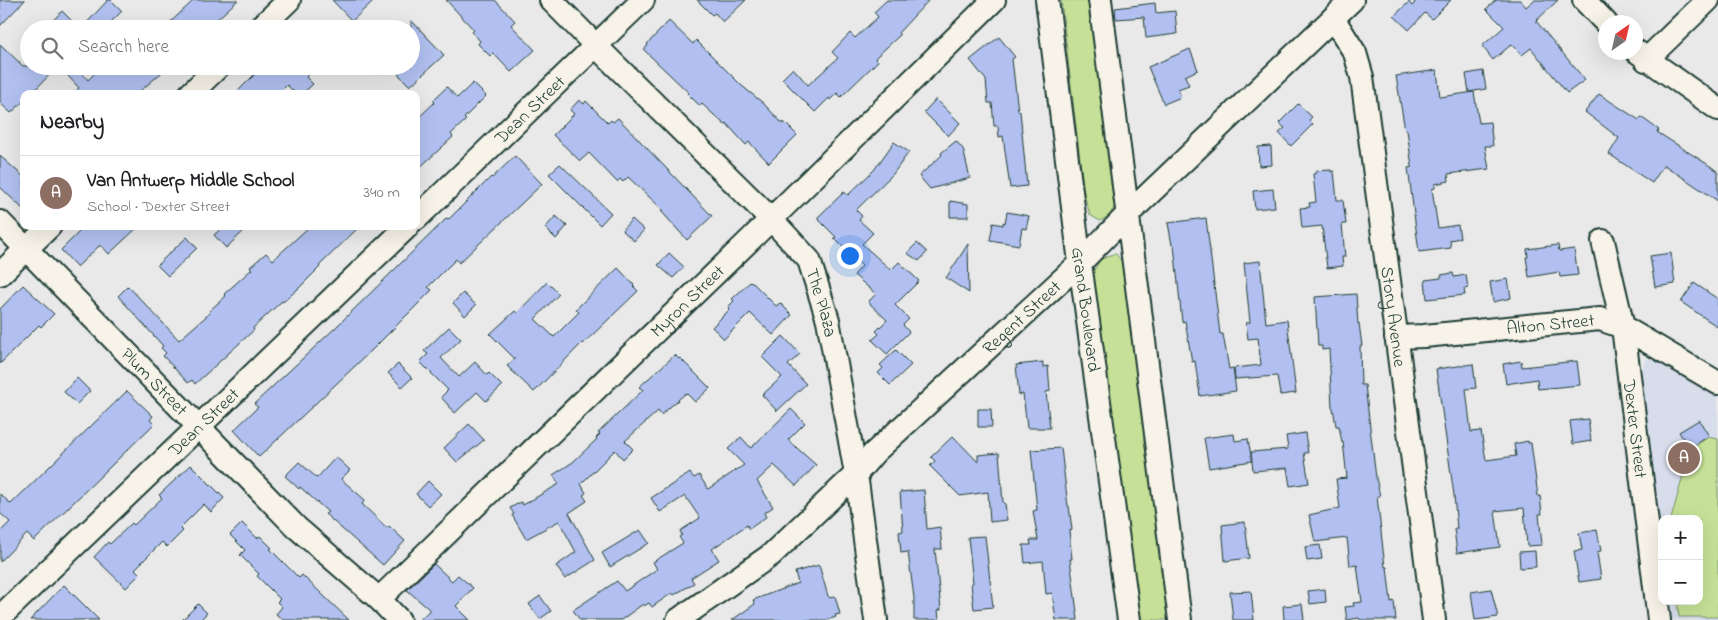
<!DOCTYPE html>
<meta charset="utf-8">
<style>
:root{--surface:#fff;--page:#f2f2f2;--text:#202124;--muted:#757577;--line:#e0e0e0;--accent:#1f3d34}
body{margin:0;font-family:"Indie Flower",sans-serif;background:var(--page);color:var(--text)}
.controls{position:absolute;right:15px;bottom:15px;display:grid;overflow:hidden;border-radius:10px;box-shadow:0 5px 20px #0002}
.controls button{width:45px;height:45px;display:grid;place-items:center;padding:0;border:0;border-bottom:1px solid var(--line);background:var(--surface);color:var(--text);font:25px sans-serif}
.compass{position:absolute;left:1598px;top:15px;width:45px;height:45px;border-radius:50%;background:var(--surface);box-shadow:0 5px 20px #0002;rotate:34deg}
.you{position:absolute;left:849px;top:255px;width:18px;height:18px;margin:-12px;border:4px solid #fff;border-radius:50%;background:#1a73e8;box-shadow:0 0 0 8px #1a73e833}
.badge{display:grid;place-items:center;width:32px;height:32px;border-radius:50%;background:var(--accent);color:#fff;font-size:16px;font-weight:700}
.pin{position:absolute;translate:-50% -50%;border:2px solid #fff;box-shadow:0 1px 5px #0006}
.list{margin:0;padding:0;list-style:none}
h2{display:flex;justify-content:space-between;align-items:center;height:65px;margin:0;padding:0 20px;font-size:21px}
h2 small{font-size:16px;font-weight:400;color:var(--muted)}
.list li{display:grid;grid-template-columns:32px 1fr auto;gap:15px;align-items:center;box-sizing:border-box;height:75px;padding:0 20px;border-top:1px solid var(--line)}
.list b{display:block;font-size:19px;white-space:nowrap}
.list p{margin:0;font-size:16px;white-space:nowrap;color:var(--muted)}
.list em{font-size:16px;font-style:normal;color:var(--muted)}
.icon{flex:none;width:28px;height:28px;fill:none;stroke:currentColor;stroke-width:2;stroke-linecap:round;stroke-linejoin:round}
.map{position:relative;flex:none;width:1718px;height:620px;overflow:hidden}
.search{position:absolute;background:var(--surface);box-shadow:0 5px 20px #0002;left:20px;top:20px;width:400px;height:55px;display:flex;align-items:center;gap:12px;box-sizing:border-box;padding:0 18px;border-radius:28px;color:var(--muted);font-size:19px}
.panel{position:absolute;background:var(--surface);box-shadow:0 5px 20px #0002;left:20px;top:90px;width:400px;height:140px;border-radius:10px}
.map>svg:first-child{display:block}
</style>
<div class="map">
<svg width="1718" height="620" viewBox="0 0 1718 620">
<rect width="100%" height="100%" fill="#e9e9ea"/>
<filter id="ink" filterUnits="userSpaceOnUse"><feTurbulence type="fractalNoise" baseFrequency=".02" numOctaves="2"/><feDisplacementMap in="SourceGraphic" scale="10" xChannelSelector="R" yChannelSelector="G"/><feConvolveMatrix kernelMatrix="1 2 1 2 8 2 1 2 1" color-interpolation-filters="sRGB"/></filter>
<g filter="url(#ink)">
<path fill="#d8ddec" d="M1647 359H1661L1718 397V620H1669L1667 601H1699V519H1662V559L1639 373Z"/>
<g fill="#c6e197" stroke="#728f66">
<path d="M1061 0H1090L1116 204 1109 216 1100 221 1090 215 1084 194Z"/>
<path d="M1115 253 1123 263 1170 620H1138L1093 272 1100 260Z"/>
<path d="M1708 437 1718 439V617H1679L1677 601H1699V519H1671L1690 450Z"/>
</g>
<g fill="#b1c0f0" stroke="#1f3d34">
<path d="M0 0H25L0 26Z"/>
<path d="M108 0H111L122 11 104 29H81Z"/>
<path d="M194 0H238L214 22 220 29H163Z"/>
<path d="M332 0H374L352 21Z"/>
<path d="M446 0H495L515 21 511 25 535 50 511 72 493 53 490 56 478 44 480 41 472 32 474 30Z"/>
<path d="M697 0H746L723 22 715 13 712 15Z"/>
<path d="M887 0H929L898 33 900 35 875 58 878 61 841 97 837 93 830 100 829 98 815 112 782 79 793 68 808 85 838 58 832 52 850 33 855 38 878 17 874 12Z"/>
<path d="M1412 0H1451L1432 19 1425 13 1409 30 1394 16 1409 2 1412 6 1415 3Z"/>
<path d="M1496 0H1520L1526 7 1534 0H1558L1536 21 1585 80 1567 93 1531 48 1522 55 1512 44 1493 60 1482 46 1504 27 1486 9Z"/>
<path d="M1155 3 1156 13 1175 11 1177 34 1146 38 1144 17 1116 19 1115 8Z"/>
<path d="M62 11 80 29H45Z"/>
<path d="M411 20 444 55 410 86 398 74 406 66H411V61L420 53 411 43Z"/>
<path d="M669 21 693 44 696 40 742 86 763 103 783 124 784 122 797 135 769 163 749 142 746 145 726 123 725 125 702 104 700 106 688 94 689 93 644 50 648 45 647 44Z"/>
<path d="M999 37 1015 57 1012 59 1018 111H1020L1027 186 1010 188 1003 136 999 137 998 126H994L992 103H988L986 80 970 60Z"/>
<path d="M0 44 23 66H58L31 94H24V101L11 113 0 103Z"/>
<path d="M1190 49 1198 70 1185 76 1189 85 1178 89 1181 97 1164 104 1148 67Z"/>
<path d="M59 66H76L88 80 102 66H169L137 94H73L79 88Z"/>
<path d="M263 66H317L306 77 313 84 302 94H296L287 85 278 94H235Z"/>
<path d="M1437 70 1440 97 1474 92 1479 123 1490 122 1493 146H1485L1489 169 1448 174 1449 181 1435 184V188L1432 189 1438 228 1458 225 1460 238 1450 240 1451 248 1419 252 1408 168 1412 167 1407 130H1405L1396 76Z"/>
<path d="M1483 71 1486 89 1469 92 1466 74Z"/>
<path d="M473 83 486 96 464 118 466 120 451 134 453 137 416 171V120L435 102 433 100 447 87 457 98Z"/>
<path d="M1599 94 1639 120 1641 117 1659 130 1657 132 1718 171V201L1664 165 1652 183 1609 154 1619 138 1585 112Z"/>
<path d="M936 99 960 123 948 136 924 112Z"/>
<path d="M579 100 584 104 586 101 608 123 611 120 613 122 618 118 712 216 687 240 661 211 663 210 628 177 623 182 620 179 617 182 589 153 580 161 553 135 574 114 570 110Z"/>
<path d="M1298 104 1312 117 1309 120 1313 124 1291 146 1279 133 1285 128 1279 123Z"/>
<path d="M956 141 963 149 970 178 930 189 919 176 942 155 941 153Z"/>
<path d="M894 142 909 152 893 174 856 210 862 216 859 220 873 233 862 244 891 270 899 262 919 281 895 305 909 319 903 325 909 332 887 354 872 340 879 334 876 331 887 320 868 302 876 294 854 275 862 266 834 238 836 237 817 218 844 192 848 195 874 170Z"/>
<path d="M1271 146 1272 165 1259 166 1258 147Z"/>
<path d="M0 156 24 177V210L0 187Z"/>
<path d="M515 156 542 184 459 263 456 259 428 287 432 290 373 349 259 457 234 430 258 407 254 404 335 328 447 218 449 219 491 177 492 178Z"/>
<path d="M560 164 611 213 600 225 549 174Z"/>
<path d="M1331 170V172L1334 171 1337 200H1343L1346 224H1342L1345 257H1342L1343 266 1327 268 1322 226 1302 228 1300 208 1310 207 1309 203 1316 202 1313 174 1316 173V171Z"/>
<path d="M1273 189 1275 207 1255 209 1253 191Z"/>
<path d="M950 201 968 204V217H950Z"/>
<path d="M1007 212 1029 216 1026 229 1022 228 1019 245 990 240 993 223 1003 225V222L1005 223Z"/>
<path d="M556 216 567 226 556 239 545 228Z"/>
<path d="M1206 218 1220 334H1223L1229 369 1233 368 1236 391 1200 396 1195 361 1192 362 1185 321 1182 322 1174 245H1172L1168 223Z"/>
<path d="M632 219 644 230 634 241 622 230Z"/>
<path d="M85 226H139L109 254 102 246H99L77 267 61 250Z"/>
<path d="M224 226H249L226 248 214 235Z"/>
<path d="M310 226H360L319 266 320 267 299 288 283 302 282 301 253 328 254 330 195 384 192 380 188 383 163 356 166 353 161 348 163 346 118 296 128 286 179 340 210 313 209 311 226 296 224 294 252 269 250 267 266 253 273 260Z"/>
<path d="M187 237 197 248 168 276 157 265Z"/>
<path d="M917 243 927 252 919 261 907 253Z"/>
<path d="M968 244 969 293 946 278Z"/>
<path d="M1558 245 1559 251 1574 249 1578 275 1560 277 1559 272 1529 277 1526 257H1528L1527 249Z"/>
<path d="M669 253 684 267 673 278 658 265Z"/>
<path d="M1671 253 1675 284 1655 287 1650 256Z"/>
<path d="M1260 261 1266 323 1287 320 1296 393 1280 395 1277 376 1235 379 1234 368 1261 365 1258 338 1248 339 1246 323 1250 322 1244 263Z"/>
<path d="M618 268 634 285 633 286 638 291 583 344 582 343 534 392 507 366 515 359 490 334 515 311 517 313 547 282 559 294 535 319 554 337 579 312 576 309Z"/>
<path d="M1453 273 1454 277 1466 275 1468 288 1464 289 1465 295 1427 299 1425 280 1441 278V275Z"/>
<path d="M1508 279 1511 298 1493 302 1490 282Z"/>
<path d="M751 281 776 306 780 303 792 315 773 335 750 313 724 339 712 327 730 309 728 307 734 301 732 299Z"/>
<path d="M1694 283 1718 299V327L1681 302Z"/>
<path d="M23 285 54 314 41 327 39 325 0 364V309Z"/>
<path d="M463 293 476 305 465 316 453 303Z"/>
<path d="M1356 294 1358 324 1359 323 1362 346H1360L1361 385H1365L1376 478 1380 496H1377L1385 567H1387L1391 602 1394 601 1396 620H1360L1359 618 1347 620 1345 607 1354 606 1353 603 1362 602 1357 565 1350 566 1347 538 1315 542 1309 515 1340 508 1336 479 1347 478 1343 442 1342 443 1339 426H1336L1333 408H1332L1329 349 1322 350V346H1318L1315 297Z"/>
<path d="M449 327 461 339 441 358 459 377 475 362 487 375 489 373 502 386 486 401 477 392 455 413 441 397 448 390 420 362 428 354 424 351Z"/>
<path d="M783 336 800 354 788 365 806 384 777 411 762 395 782 377 762 357Z"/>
<path d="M896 350 911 365 890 385 878 373 883 368 880 365Z"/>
<path d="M675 355 679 359 680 358 710 388 695 402 686 393 661 415 658 411 625 441 633 449 623 459 615 450 581 484 586 493 583 495 587 501 569 513 595 560 565 579 556 566 576 552 559 521 526 539 512 515 514 514 510 508 521 502 523 505 559 484 553 475 573 462 597 439 596 438 600 434 598 433 643 390 639 387Z"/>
<path d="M1521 361 1522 367 1577 361 1580 385 1538 389 1537 379 1506 384 1503 364Z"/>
<path d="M1043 362V367L1048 366 1050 391 1046 392 1050 428H1027L1023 394 1019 395 1016 365Z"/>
<path d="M398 364 412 378 402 387 388 373Z"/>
<path d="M1473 364 1476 388 1466 389 1471 432 1481 431 1486 460 1516 456 1514 444 1528 441V443H1531L1538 496H1540L1542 514H1539L1542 545 1527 546 1524 508 1495 511 1500 547 1457 553 1454 529H1457L1454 495 1436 369Z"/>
<path d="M77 378 90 391 77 404 64 392Z"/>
<path d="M127 391 153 416 150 420 154 424 34 541 27 534 0 562V532L10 522 0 513V494L11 504Z"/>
<path d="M791 409 805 423 788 440 816 465 796 486 774 465 757 481 773 507 764 513 766 517 749 529 747 525 712 549 719 560 691 578 694 583 674 595 672 593 652 607 649 603 644 606 643 604 621 620H580L573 610 617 581 625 591 657 569 653 562 683 543 679 537 682 535 680 531 700 518 685 496 660 512 651 498 690 473 694 478 699 475 708 489 744 465 728 449 741 437 751 448Z"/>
<path d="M978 409H991L992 427H978Z"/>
<path d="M1588 419 1591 441 1573 444 1570 421Z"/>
<path d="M1699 420 1709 436 1689 448 1679 432Z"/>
<path d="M469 424 484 440 457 462 444 448Z"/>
<path d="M1305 433 1308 453H1304L1309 483 1290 486 1287 468 1253 471 1251 452 1288 449 1286 436Z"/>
<path d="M1234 434 1235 441 1248 439 1252 461 1209 468 1204 438Z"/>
<path d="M953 436 978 462V455L999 453 1003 503H1005L1007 520 990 522 988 492 960 496 930 466 935 461 931 457Z"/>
<path d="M1061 448 1068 506H1069L1072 530 1069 531 1072 559H1070L1078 620H1056L1052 593 1046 594 1043 561 1025 563 1023 545H1031L1030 540H1038L1033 511 1037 510 1031 450Z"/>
<path d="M336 457 350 470 341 479 365 500 362 504 387 528 389 526 405 541 383 565 325 514 328 512 300 487 299 489 285 476 299 462 317 478Z"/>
<path d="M191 465 224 498 211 512 204 504 180 528 183 531 167 547 162 542 135 569 140 574 126 588 94 557 108 542 110 544 132 523 134 525 162 498 159 495Z"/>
<path d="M428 481 441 494 428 506 416 494Z"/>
<path d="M924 490 927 529 940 527 942 549H935L941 610H938L939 620H914V598L908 552 901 553 899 532 903 531 900 492Z"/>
<path d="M1245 522 1249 558 1225 561 1222 525Z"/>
<path d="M242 523 257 538 260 536 272 548 270 549 299 578 302 575 349 620H283L276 614 282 607 277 602 280 599 257 576 259 574 240 555 245 550 230 535Z"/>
<path d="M640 530 649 543 610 567 602 553Z"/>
<path d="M1597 530 1601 551 1597 552 1601 579 1579 582 1574 551 1582 550 1579 533Z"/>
<path d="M985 536 993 607 974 609 971 584 973 583 968 537Z"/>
<path d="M1320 545 1322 559 1307 561 1305 547Z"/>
<path d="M1535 551 1536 567 1520 568 1519 552Z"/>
<path d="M434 564 452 581 458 575 473 588 456 606 470 620H419L430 610 407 590Z"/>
<path d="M819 565 828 596 830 598 835 596 840 614 835 615 836 617 827 620H732L755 604 753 600 798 583 795 572Z"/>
<path d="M64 585 99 620H30Z"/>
<path d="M1325 589 1326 602 1310 604 1308 591Z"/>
<path d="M1491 589 1498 617 1475 620 1471 592Z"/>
<path d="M1251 591 1254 620H1233L1230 592Z"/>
<path d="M540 596 551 611 540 619 529 604Z"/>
<path d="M198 604 207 613 200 620H182Z"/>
<path d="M1302 604 1304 620H1284L1283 606Z"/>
</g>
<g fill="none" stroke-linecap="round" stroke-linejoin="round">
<g stroke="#1f3d34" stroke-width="26">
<g id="minor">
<path id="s1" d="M551 0 605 55 771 219 809 260 828 320 856 474 876 620"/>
<path id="s2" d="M1047 0 1080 263 1129 620"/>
<path d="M1100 0 1180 620"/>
<path d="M1584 0 1606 23"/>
<path id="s3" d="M1333 18 1355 53 1362 77 1434 620"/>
<path d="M259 29 289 0"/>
<path d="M1636 51 1718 109"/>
<path d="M1646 60 1708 0"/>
<path d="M190 94 219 66"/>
<path id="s4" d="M416 219 643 0"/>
<path id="s5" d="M0 222 296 527 379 599 399 620"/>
<path id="s6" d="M1603 241 1623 327 1659 620"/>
<path d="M0 274 50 226"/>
<path id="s7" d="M1396 337 1424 336 1600 319 1623 327 1718 383"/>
<path id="s8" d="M379 599 754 236 994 0"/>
<path id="s9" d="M0 617 408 226"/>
<path id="s10" d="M678 620 771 555 856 474 874 453 1080 263 1127 215 1352 0"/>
</g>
</g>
<use href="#minor" stroke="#f7f3e8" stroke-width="22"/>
</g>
</g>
<g text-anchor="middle" stroke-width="4" stroke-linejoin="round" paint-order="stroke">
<g font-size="18" fill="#1f3d34" stroke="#f7f3e8">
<text dy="6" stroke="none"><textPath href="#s4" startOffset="158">Dean Street</textPath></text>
<text dy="6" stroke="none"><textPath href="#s8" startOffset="429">Myron Street</textPath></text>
<text dy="6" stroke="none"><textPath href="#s1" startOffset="411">The Plaza</textPath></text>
<text dy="6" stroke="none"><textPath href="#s2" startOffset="312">Grand Boulevard</textPath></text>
<text dy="6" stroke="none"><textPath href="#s3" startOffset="308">Story Avenue</textPath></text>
<text dy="6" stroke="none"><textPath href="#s10" startOffset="459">Regent Street</textPath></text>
<text dy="6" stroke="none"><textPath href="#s7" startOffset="155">Alton Street</textPath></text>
<text dy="6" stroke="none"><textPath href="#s5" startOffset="222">Plum Street</textPath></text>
<text dy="6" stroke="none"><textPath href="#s9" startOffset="282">Dean Street</textPath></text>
<text dy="6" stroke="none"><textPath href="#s6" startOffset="191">Dexter Street</textPath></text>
</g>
</g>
</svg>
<div class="controls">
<button>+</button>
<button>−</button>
</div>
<svg class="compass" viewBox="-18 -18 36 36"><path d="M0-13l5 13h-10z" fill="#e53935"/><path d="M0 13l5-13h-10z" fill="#757577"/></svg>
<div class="you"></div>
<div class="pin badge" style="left:1684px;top:458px;background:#8d6e63">A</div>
<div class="search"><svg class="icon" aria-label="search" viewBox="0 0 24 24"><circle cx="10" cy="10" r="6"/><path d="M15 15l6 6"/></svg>Search here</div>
<section class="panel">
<h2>Nearby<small></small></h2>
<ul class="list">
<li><span class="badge" style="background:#8d6e63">A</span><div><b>Van Antwerp Middle School</b><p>School · Dexter Street</p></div><em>340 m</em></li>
</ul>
</section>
</div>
